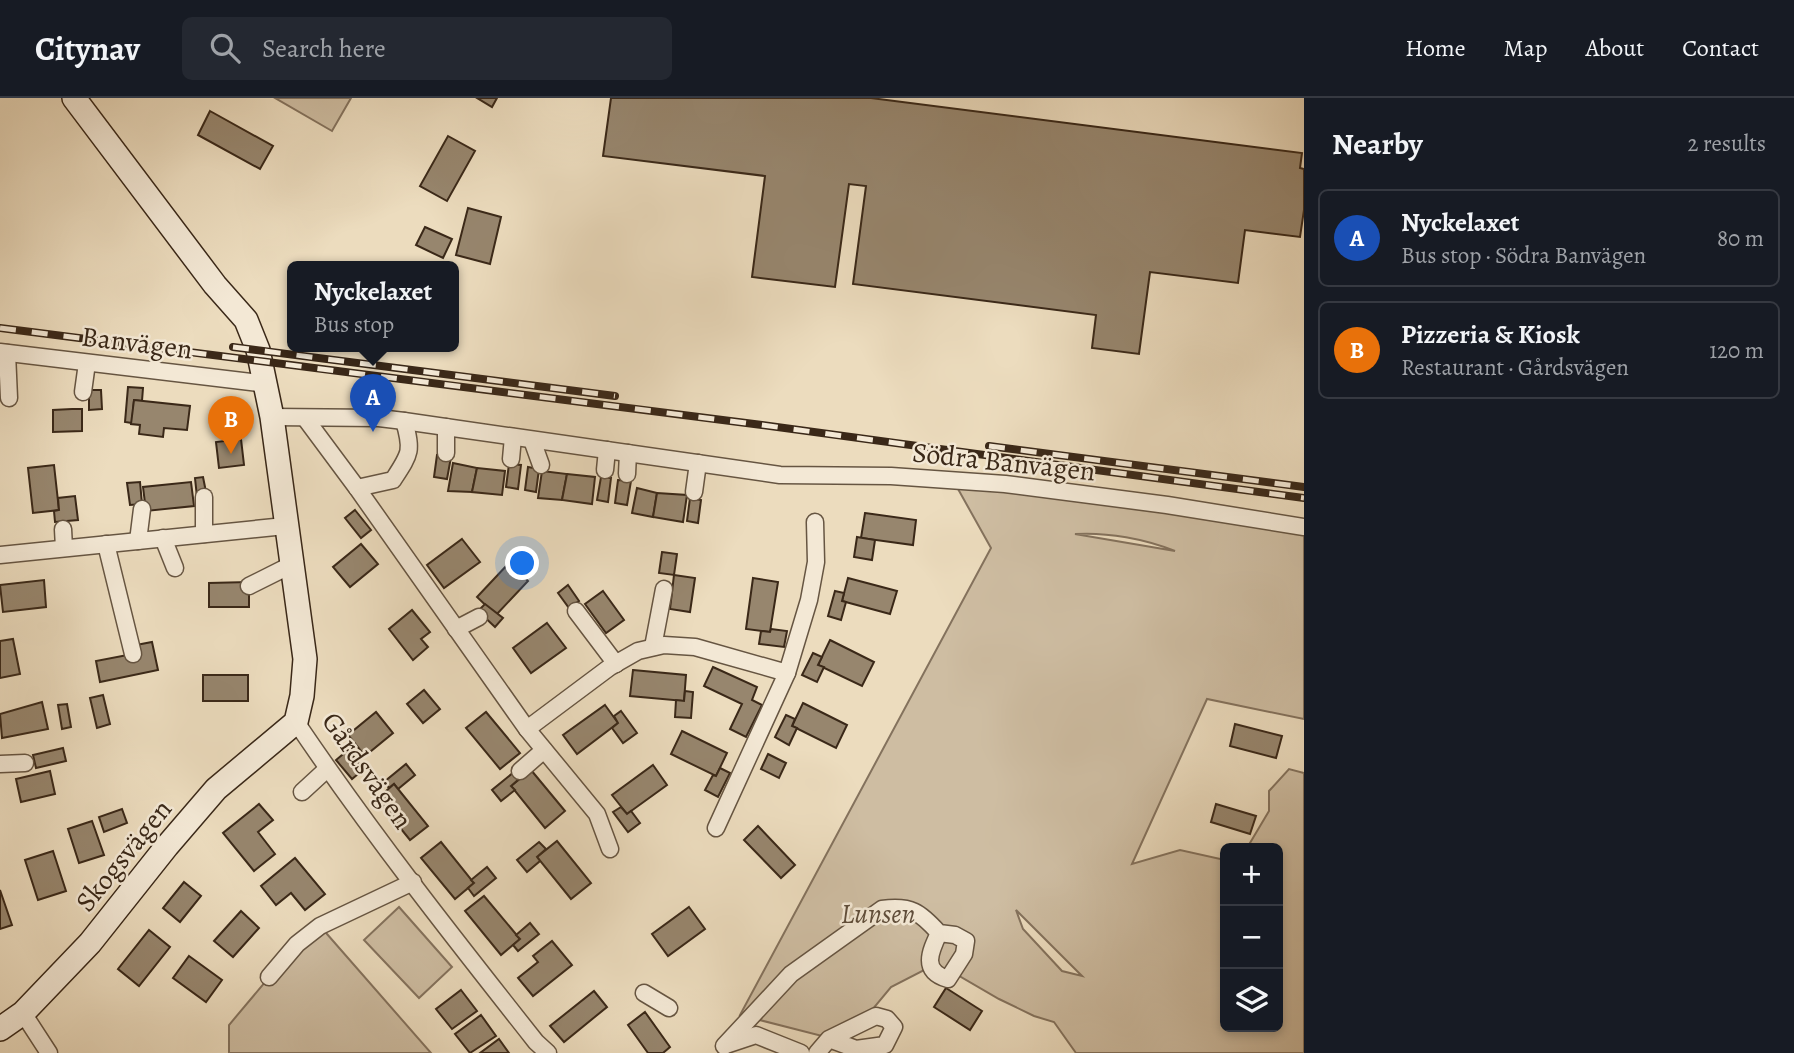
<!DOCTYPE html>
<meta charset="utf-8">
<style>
:root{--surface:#171b24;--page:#242831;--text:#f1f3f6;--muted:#9ea1a6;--line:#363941;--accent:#c59692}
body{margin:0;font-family:Alegreya,serif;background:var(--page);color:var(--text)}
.controls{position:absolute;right:21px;bottom:21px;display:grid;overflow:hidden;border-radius:10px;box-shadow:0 4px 10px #0003}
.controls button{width:63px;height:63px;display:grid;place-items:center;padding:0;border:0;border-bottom:2px solid var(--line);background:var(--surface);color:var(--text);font:35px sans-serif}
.you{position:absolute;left:523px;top:466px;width:24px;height:24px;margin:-18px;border:5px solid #fff;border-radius:50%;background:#1a73e8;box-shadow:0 0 0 10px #1a73e833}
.badge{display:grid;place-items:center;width:46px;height:46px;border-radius:50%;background:var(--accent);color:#fff;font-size:23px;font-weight:700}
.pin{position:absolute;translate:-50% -58px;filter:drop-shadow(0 2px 4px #0008)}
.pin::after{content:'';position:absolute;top:37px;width:24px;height:21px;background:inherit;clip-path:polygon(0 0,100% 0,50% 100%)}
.popup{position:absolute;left:287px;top:163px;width:172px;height:91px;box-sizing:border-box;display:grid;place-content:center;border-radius:10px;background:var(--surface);filter:drop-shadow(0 2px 5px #0005);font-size:23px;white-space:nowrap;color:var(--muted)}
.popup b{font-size:26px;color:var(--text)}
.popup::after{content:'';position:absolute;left:50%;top:100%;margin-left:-14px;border:14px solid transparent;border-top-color:var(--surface)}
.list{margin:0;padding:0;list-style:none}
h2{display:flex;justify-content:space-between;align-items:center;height:91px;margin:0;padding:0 28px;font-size:30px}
h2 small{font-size:23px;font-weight:400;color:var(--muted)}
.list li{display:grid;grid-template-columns:46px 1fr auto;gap:21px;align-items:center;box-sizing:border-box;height:98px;margin:0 14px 14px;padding:0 14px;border:2px solid var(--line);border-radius:10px}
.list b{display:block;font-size:26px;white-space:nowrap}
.list p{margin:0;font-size:23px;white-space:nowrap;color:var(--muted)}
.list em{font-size:23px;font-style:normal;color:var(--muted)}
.icon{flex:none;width:38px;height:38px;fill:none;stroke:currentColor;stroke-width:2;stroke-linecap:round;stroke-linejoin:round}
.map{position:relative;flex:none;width:1304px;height:955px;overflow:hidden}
header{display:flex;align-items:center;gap:42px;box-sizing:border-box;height:98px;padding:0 35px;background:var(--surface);border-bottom:2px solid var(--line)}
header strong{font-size:33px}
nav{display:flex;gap:38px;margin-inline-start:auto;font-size:24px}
.search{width:490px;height:63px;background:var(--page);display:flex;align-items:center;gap:18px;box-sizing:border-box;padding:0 24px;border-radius:10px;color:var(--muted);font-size:26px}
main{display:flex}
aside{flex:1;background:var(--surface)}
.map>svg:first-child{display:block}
</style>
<header>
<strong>Citynav</strong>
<div class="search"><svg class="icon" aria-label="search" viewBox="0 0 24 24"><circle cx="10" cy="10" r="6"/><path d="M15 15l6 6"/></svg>Search here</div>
<nav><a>Home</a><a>Map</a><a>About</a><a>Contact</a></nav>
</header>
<main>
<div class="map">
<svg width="1304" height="955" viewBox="0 0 1304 955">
<rect width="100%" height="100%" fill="#ecdcbe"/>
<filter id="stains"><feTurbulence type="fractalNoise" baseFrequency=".00286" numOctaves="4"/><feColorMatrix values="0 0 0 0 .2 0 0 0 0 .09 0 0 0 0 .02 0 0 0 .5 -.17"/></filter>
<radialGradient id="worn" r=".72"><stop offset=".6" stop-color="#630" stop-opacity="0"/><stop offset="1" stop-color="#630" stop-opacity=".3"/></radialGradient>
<g fill="#cebda2" stroke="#84725d" stroke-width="2" fill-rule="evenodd">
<path d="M275 0H351L332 33Z"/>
<path d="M953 382 1304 429V621L1207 601 1132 766 1180 752 1225 762V929H1278V750H1247L1269 713V693L1289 671 1304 675V955H1076L1054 924 1034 918 999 901 954 875 926 871 891 889 862 924 822 938 740 917 991 450ZM1075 436C1108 434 1145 441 1175 453ZM1016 812 1082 878 1062 873 1023 831Z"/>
<path d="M399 809 452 869 419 900 364 842Z"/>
<path d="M320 828 431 955H229V927L297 846Z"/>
</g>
<g fill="#97866e" stroke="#3a2818" stroke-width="2">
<path d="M477 0H497L492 9Z"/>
<path d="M611 0H871L1302 55 1300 70 1304 71V112L1300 139 1245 132 1238 185 1150 174 1139 256 1092 250 1096 217 853 186 866 88 849 86 835 189 752 179 765 78 603 58Z"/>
<path d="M210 13 273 48 260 71 198 37Z"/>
<path d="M448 38 475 53 447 103 420 88Z"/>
<path d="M468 110 501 119 490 166 456 157Z"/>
<path d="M425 129 452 141 443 160 416 147Z"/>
<path d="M128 289 143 290 142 303 134 302 132 325 125 324Z"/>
<path d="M89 292H101L102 311 89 312Z"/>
<path d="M134 302 190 308 187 332 164 330 163 339 139 336 140 327 131 326Z"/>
<path d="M72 311H82V333L53 334V312Z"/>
<path d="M241 341 244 367 219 370 216 344Z"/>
<path d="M437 357 451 359 447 381 434 379Z"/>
<path d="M453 365 477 370 472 394 448 393Z"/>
<path d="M509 366 521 367 518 391 506 389Z"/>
<path d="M54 367 59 412 33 415 28 370Z"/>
<path d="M528 369 539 371 536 394 525 392Z"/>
<path d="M477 370 505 373 502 397 472 394Z"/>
<path d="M542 373 567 376 562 402 538 400Z"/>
<path d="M567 376 595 379 592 406 562 402Z"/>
<path d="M203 379 207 399H197L195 380Z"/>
<path d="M601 379 611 380 608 404 597 402Z"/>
<path d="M618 382 631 383 627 407 615 405Z"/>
<path d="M140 384 142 406 130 407 127 385Z"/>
<path d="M191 384 194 408 146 413 143 389Z"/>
<path d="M637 390 657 395 653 419 632 415Z"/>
<path d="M657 395 687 397 683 424 653 419Z"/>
<path d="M75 398 78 422 55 424 54 413 59 412 58 400Z"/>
<path d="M690 400 701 402 698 425 687 423Z"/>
<path d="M355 412 371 432 361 440 345 420Z"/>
<path d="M865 415 916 422 913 447 861 440Z"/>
<path d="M857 439 875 442 872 462 854 459Z"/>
<path d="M462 441 480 464 444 490 427 467Z"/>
<path d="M361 446 378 466 350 489 333 469Z"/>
<path d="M662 454 677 456 674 477 659 475Z"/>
<path d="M509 465 528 483 496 517 477 499Z"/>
<path d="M674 477 695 480 690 514 670 511Z"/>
<path d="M753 480 778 484 770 534 746 531Z"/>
<path d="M848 480 897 493 890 516 842 503Z"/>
<path d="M44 482 46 509 3 514 0 487Z"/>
<path d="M249 484V509H209V485Z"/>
<path d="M568 487 579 503 569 510 558 495Z"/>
<path d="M603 493 624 522 606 535 585 506Z"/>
<path d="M835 493 844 495 842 503 846 504 841 522 828 518Z"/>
<path d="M485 506 503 520 495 529 478 513Z"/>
<path d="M412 512 430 534 421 541 428 549 413 562 389 531Z"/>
<path d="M547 525 566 550 531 575 513 550Z"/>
<path d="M771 531 787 533 784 549 759 546 761 533 770 534Z"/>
<path d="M13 541 20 576 0 580V543Z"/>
<path d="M830 542 874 564 862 588 818 567Z"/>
<path d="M152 544 158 572 100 584 96 563 138 555 136 547Z"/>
<path d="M813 555 822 559 818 567 824 569 817 584 802 577Z"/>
<path d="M713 569 757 589 752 602 762 607 746 639 730 631 742 606 704 588Z"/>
<path d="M633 572 686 577 684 603 630 598Z"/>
<rect x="203" y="577" width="45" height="26"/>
<path d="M424 592 440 611 423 625 407 606Z"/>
<path d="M685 593 693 594 691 620 675 619 676 602 684 603Z"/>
<path d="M103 597 110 626 97 630 90 600Z"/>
<path d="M42 604 48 631 2 640 0 616Z"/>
<path d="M803 605 847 627 836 650 792 628Z"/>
<path d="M67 606 71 629 62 631 58 607Z"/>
<path d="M605 607 618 625 577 656 563 637Z"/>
<path d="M621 613 637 635 623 645 612 630 618 625 614 618Z"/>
<path d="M376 614 393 635 365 658 348 637Z"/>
<path d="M486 614 520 655 500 671 466 630Z"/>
<path d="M786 617 795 621 792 628 797 630 789 647 775 639Z"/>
<path d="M1235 626 1282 638 1276 660 1230 648Z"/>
<path d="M682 633 727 655 716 678 671 656Z"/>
<path d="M63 650 66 663 36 670 33 657Z"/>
<path d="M348 652 364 671 352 681 336 662Z"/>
<path d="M768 656 786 665 779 680 761 671Z"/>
<path d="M406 666 415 677 398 691 394 686 389 690 384 684Z"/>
<path d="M653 667 667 687 627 716 612 697Z"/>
<path d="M720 670 730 675 718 699 705 692 713 677 716 678Z"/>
<path d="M531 672 565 713 545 730 511 688Z"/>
<path d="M50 673 55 696 21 704 16 681Z"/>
<path d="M514 674 519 681 511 688 515 692 501 703 492 692Z"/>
<path d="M394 686 428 728 410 742 377 701Z"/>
<path d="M259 706 273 722 258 734 275 756 254 773 223 735Z"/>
<path d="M1216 706 1256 718 1250 736 1211 724Z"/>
<path d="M621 709 627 716 631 713 640 725 628 734 613 714Z"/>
<path d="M122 711 127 725 104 734 99 719Z"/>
<path d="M92 723 104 757 79 765 68 731Z"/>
<path d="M758 728 795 767 781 780 744 742Z"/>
<path d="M557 743 591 785 571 801 537 759Z"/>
<path d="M441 744 474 785 455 801 421 760Z"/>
<path d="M539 744 546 751 537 759 540 763 527 774 517 762Z"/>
<path d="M53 753 66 793 38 802 25 762Z"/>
<path d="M295 760 325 796 305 812 291 795 276 807 261 788Z"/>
<path d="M487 769 496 780 474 798 468 790 474 785 471 782Z"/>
<path d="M184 784 201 798 180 824 163 810Z"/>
<path d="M0 792 12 827 0 831Z"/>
<path d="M484 798 520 841 501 857 465 813Z"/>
<path d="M689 809 705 831 668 858 652 836Z"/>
<path d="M241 813 259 830 233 859 214 843Z"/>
<path d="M530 825 539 836 518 853 513 847 520 841 516 837Z"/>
<path d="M149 832 170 849 139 888 118 871Z"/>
<path d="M552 843 572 867 533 898 518 880 538 864 533 858Z"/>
<path d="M189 858 222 882 206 904 173 880Z"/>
<path d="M946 890 982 913 970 932 934 909Z"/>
<path d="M461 892 477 913 452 931 436 911Z"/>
<path d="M594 893 607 909 564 944 550 928Z"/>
<path d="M645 914 670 949 663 955H648L628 927Z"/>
<path d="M481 917 496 938 470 955 455 936Z"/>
<path d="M499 941 509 955H480Z"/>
</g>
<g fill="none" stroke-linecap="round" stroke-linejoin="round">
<g stroke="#665542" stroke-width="19">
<g id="street">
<path d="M0 254 267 286"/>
<path d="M7 255 9 300"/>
<path d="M83 294 87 265"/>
<path d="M272 319 379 320 404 323 780 377 891 378 1005 386 1167 407 1304 429"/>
<path d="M305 320 357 390 527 631 597 716 610 751"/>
<path d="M446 329V355"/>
<path d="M532 342 541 367"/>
<path d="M511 361 513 339"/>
<path d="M605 372 607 352"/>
<path d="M627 376 628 355"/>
<path d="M357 390 393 382C410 356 413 353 404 323"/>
<path d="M694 394 698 365"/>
<path d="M204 399V436"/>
<path d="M63 431 64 450"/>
<path d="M163 440 175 470"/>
<path d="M138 443 142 411"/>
<path d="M106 446 133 556"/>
<path d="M0 457 285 428"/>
<path d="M249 488 291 467"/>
<path d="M576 513 616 566"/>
<path d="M456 531 479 519"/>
<path d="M653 549 664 491"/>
<path d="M296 624C371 735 453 839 536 944L548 955"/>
<path d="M527 631 610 569 638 553 664 547 695 549 787 575 809 502 816 464 815 424"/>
<path d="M0 666 25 665"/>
<path d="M520 673 544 652"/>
<path d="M302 694 327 671"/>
<path d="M716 730 787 575"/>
<path d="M269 879 297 846 320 828 413 784"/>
<path d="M644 895 669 910"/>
<path d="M23 915 49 955"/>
<path d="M726 947 756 937 801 955"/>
<path d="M724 948 791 876 882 811C911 807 920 814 939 835 930 854 921 873 948 881L964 856 966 843 955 837 939 835"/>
<path d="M817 955 829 941 876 918 887 921 894 929 885 947 856 951 829 941"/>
</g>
</g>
<g stroke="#3a2818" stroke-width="26">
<path id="secondary" d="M0 931 23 915 90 845 167 748 216 691 296 624 302 598 305 561 272 319 258 252 246 222 215 187 74 0"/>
</g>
<use href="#street" stroke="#f3e8d5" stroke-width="16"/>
<use href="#secondary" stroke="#f3e8d5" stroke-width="23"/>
<g stroke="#3a2818" stroke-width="8">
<g id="rail">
<path d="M0 230 762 327 1304 400"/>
<path d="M233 249 615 298"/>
<path d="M989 348 1304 389"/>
</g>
</g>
<use href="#rail" stroke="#f3e8d5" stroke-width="5" stroke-dasharray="16" stroke-linecap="butt"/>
</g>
<g text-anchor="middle" stroke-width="5" stroke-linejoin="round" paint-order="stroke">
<g font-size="28" fill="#3a2818" stroke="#f3e8d5">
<text transform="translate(137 244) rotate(7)" y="10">Banvägen</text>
<text transform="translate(1004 363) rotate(6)" y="10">Södra Banvägen</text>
<text transform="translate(368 672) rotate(55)" y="10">Gårdsvägen</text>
<text transform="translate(123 757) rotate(-51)" y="10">Skogsvägen</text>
</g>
<g font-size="28" font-style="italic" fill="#5f4d3a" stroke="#f3e8d5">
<text x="878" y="825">Lunsen</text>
</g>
</g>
<rect width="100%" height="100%" filter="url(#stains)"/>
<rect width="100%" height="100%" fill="url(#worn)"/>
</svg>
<div class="controls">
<button>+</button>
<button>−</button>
<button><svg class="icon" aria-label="layers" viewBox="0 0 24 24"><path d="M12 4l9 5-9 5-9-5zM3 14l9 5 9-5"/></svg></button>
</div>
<div class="you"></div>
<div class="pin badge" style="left:373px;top:334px;background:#1a4fb4">A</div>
<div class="popup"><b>Nyckelaxet</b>Bus stop</div>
<div class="pin badge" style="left:231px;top:356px;background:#e8710a">B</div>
</div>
<aside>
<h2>Nearby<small>2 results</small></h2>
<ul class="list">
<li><span class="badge" style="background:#1a4fb4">A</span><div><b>Nyckelaxet</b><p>Bus stop · Södra Banvägen</p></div><em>80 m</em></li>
<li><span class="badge" style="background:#e8710a">B</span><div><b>Pizzeria &amp; Kiosk</b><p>Restaurant · Gårdsvägen</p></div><em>120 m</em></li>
</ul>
</aside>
</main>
